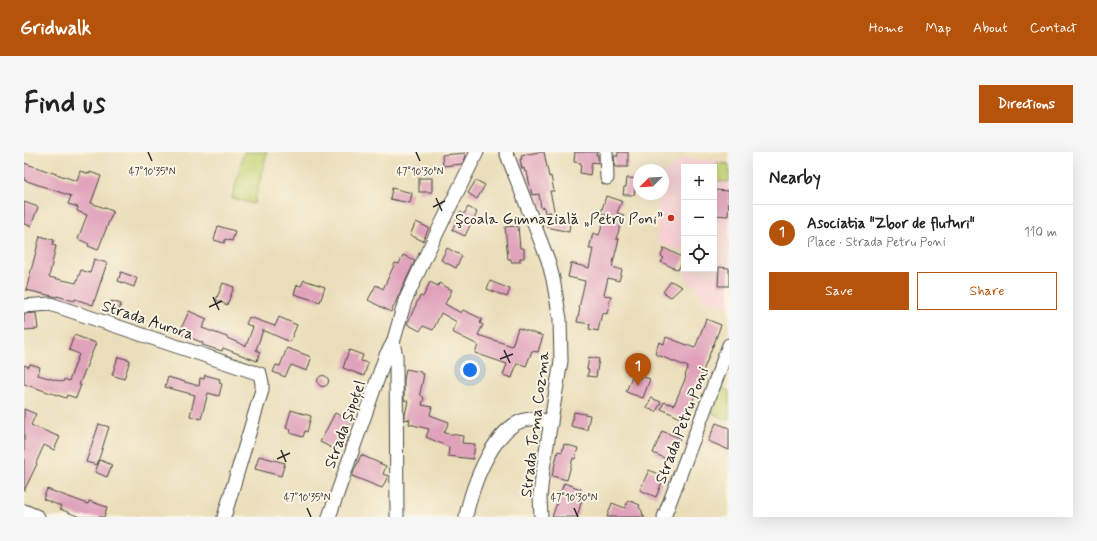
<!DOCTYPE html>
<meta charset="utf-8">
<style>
:root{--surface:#fff;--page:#f6f6f6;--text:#222;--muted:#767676;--line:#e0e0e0;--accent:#b45309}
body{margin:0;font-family:Mynerve,sans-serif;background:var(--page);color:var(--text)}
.controls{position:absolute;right:12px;top:12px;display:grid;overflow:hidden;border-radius:0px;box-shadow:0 4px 16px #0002}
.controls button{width:36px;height:36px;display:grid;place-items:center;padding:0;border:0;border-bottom:1px solid var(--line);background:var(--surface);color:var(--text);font:20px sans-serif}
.compass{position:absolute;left:609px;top:12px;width:36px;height:36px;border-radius:50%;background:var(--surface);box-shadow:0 4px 16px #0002;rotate:246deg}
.you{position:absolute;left:446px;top:218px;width:14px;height:14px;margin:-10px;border:3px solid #fff;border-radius:50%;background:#1a73e8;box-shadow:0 0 0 6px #1a73e833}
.badge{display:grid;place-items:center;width:26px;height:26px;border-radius:50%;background:var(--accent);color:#fff;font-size:13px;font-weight:700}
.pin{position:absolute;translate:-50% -33px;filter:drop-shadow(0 1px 2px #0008)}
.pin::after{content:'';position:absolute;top:21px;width:14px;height:12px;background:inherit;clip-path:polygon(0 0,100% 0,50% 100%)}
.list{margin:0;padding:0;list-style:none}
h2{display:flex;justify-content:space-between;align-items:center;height:52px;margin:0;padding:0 16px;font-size:17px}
h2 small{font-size:13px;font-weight:400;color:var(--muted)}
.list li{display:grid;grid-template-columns:26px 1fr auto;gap:12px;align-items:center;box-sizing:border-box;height:56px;padding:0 16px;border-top:1px solid var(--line)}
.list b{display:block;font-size:15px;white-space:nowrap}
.list p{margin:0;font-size:13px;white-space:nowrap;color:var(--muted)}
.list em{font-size:13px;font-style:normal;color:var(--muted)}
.actions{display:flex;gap:8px;padding:12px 16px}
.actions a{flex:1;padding:9px 0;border:1px solid var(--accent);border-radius:0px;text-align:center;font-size:14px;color:var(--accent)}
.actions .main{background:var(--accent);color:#fff}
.icon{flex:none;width:22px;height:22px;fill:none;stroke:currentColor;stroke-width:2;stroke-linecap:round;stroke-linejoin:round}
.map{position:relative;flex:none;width:705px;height:365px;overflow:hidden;border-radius:0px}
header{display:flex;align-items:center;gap:24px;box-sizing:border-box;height:56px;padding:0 20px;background:var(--accent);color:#fff}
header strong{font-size:19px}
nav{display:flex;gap:22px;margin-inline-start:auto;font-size:14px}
.intro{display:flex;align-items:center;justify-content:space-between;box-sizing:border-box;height:96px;padding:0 24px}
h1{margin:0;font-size:28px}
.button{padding:10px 18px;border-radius:0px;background:var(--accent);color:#fff;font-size:14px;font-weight:700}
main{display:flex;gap:24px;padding:0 24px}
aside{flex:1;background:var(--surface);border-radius:0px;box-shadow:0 4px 16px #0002}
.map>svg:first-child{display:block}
</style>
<header>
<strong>Gridwalk</strong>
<nav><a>Home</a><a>Map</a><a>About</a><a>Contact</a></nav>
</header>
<div class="intro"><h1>Find us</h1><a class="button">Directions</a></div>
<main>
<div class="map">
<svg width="705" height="365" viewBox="0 0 705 365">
<rect width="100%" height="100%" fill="#fcf5e5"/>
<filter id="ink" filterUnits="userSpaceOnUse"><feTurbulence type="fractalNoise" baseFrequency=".025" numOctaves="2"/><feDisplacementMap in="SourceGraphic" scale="8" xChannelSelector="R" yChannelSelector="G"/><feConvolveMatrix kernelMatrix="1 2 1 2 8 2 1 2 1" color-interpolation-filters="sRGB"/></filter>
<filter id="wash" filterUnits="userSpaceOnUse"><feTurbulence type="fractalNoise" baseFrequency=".012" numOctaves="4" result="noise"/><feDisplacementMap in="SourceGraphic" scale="16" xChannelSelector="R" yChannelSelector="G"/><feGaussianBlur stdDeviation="0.9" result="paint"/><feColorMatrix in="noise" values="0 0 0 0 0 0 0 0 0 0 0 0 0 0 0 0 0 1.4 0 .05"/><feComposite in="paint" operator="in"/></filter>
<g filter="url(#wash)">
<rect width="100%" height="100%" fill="#eadeba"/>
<path fill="#f7cfd4" d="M658 6 705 10V155L684 149 662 126V117H690V15H660V100L633 89 634 42H639V22Z"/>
<g fill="#c3d477" stroke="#778051">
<path d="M220 0H243L230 52 208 46Z"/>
<path d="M693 11 705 12V30L692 29Z"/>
<path d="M698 236 705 239V268L688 261Z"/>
</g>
<g id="blocks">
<g fill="#e0a2bb">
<path d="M516 0H520L525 25 527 24 530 39H526L532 67 546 70 545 80 523 75 527 60 521 61 520 55 517 56 515 42 508 43 503 20H501L500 16 498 17 496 7H498L497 3Z"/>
<path d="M551 0H573L572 3H574V11L568 10 566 23 556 21 557 11 550 10Z"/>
<path d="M594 0H604V15H591L590 4H594Z"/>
<path d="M441 1 442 5 438 12 419 14 418 3Z"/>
<path d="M0 11 53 29 56 19 66 22V20L77 24 67 51 89 59 74 98 64 94 65 92 54 87 63 63 53 59 54 55 44 52 47 44 0 28Z"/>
<rect x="395" y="26" width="13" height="14"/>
<path d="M603 26 615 27V37H611L610 43H599L600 35H602Z"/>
<path d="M452 28 461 33 453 47 444 41Z"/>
<path d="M368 36 388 41 386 51 366 47Z"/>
<path d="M690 38 705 39 704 64 690 63Z"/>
<path d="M582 44 598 49 593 61 600 63 592 87H595L588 115 598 118 595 129 584 126 580 143 587 144 583 162 578 161 574 179 565 177 566 172 553 170 556 156H555L561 129 544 125 547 111 565 116 569 97H565L569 81 575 83 582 63 577 61Z"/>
<path d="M0 50 14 55 7 74 0 72Z"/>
<path d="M444 55 453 60 449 70 448 69 441 84 428 78 436 60 440 62Z"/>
<path d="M392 70 405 76 399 89 386 83Z"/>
<path d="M194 74 211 79 208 89 201 87 200 91 190 88Z"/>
<path d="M494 74 496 96H500V106H496V110H487V107H484L481 75Z"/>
<path d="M16 84 30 88 28 93 32 94 25 125 52 131 57 118 66 121 70 107 83 111 69 153 51 147 50 149 33 144V145L2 138Z"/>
<path d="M423 96 438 104 432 116 417 108Z"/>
<path d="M640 96 660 106 654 118 637 110 640 106 637 104Z"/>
<path d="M379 103 391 109 367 160 344 148 352 133 359 137 371 111 375 112Z"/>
<path d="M695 115 705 116V134H694Z"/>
<path d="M97 120 113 126 110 135 94 129Z"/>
<path d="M280 128 301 135 296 150 270 142 273 133 277 134Z"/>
<path d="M466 129 486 137 483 145 463 137Z"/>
<path d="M647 129 658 135 647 145 639 140Z"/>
<path d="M406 130 414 134 415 131 428 138 421 152 437 161 439 158 458 167 456 171 459 173 454 183 488 194 494 176 519 184 514 200 508 199 502 214 493 211 488 226 479 223 483 212 451 201 454 193 428 180 433 170 417 161 409 178 399 174 396 179 383 172 396 144 399 145Z"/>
<path d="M199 131 210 135 203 153 192 148Z"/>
<path d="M87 149 97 152 94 163 83 160Z"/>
<path d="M165 159 183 167 178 176 203 185V186L222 194 229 175 222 172 225 165 251 174 255 165 273 173 266 190 239 178 232 198 236 200 233 209 199 196 198 199 178 193 179 191 155 181Z"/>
<path d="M12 161 14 177 0 178V162Z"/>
<path d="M682 167 697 173 689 194V193L670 243H671L661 268 637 257 640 250 650 253 662 225 661 224 664 215 631 202 635 190 640 192 642 185 671 196Z"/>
<path d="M50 183 72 191 55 233H57L52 246 43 243 42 246 0 232V213L5 215 6 212 16 215 14 223 39 230 40 227 45 229 55 202 45 198Z"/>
<path d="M263 196 285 204 287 207 283 219 267 213 261 225 249 220 252 213 256 214Z"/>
<path d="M325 198 339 203 337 209 344 211 340 224 319 216Z"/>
<path d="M94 205 106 208 100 227 88 223Z"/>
<path d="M565 205 575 207 572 225 563 224 565 218 563 217Z"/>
<path d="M382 217 397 220V222H400L396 242 400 246 398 253 408 255 406 263 425 270 420 281 439 284 438 291 451 292 449 307 424 304 425 295 402 285 405 277 385 272 386 268 380 267 384 249 380 248V228Z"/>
<path d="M181 223 196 227 195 231 198 232 195 244 184 241 177 267 166 264 171 243 141 235 144 225 175 234 176 226 180 227Z"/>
<circle cx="299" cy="229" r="5.5"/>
<path d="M608 224 616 227 617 224 626 227 619 246 602 240Z"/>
<path d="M627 246 637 250 632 260 623 256Z"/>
<path d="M0 257 12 262 7 273 36 285 30 298 20 293 12 311 13 312 0 339Z"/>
<path d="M267 258 287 264 283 280 281 279 279 285 266 281 267 278 262 276Z"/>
<path d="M550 260 566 263 563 278 547 274Z"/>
<path d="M311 261 327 269 320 284 324 286 320 296 314 293 312 298 296 290Z"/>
<path d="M692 271 705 276V298L684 289Z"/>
<path d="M75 272 85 275 73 313 62 310Z"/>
<path d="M638 279 656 286 647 309 629 301Z"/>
<path d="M540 292 554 296 551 307 549 306 543 328 528 324 534 299 538 300Z"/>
<path d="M337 303 362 314 359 322 364 324 358 336 328 324Z"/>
<path d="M235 304 261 311 257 324 231 317Z"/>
<path d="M76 308 88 313 83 325 71 320Z"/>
<path d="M625 318 640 325 632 345 616 338Z"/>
<path d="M540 331 557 337 555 343 559 344 553 365H528Z"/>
<path d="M23 337 64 352 65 349 83 355 80 365H56L36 357 37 354 19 347Z"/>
<path d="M604 348 616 353 615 355 618 359 619 364 621 365H583L588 351 601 356Z"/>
</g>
</g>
</g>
<g filter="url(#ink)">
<use href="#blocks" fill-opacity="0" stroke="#484640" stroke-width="1"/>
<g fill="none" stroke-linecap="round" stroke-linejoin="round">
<g stroke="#484640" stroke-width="15">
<g id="minor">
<path d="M482 0 524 108 529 127 536 167 537 209 519 317 516 345 517 365"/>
<path d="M582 0 583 26"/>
<path d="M0 154 26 152 236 222 238 231V238L200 365"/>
<path d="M369 191 372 204 373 365"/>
<path d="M0 359 14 365"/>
<path d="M305 365 362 203 369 191 381 149 403 101 453 0"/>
<path d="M442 365C447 335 471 270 506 267 514 266 520 269 527 271"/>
<path d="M640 365 705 193"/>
</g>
</g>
<use href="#minor" stroke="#fff" stroke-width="13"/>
</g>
</g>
<path fill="none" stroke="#2b2b2b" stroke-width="1.5" d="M124 0 128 9M392 0 396 9M412 46 418 59M409 55 421 49M189 145 195 158M185 155 198 149M480 198 486 211M476 207 489 202M257 298 262 310M253 307 266 301M283 356 287 365M550 356 554 365"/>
<circle fill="#c8321e" stroke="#fcf5e5" stroke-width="1.5" cx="647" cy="66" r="4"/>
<g text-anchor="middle" stroke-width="4" stroke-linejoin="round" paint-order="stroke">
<g font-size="16" fill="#2b2b2b" stroke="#fcf5e5" text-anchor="end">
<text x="639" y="72">Şcoala Gimnazială „Petru Poni”</text>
</g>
<g font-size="16" fill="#2b2b2b" stroke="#fcf5e5">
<text transform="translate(124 167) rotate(18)" y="6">Strada Aurora</text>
<text transform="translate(320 272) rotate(-70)" y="6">Strada Șipoțel</text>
<text transform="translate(510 272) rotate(-83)" y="6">Strada Toma Cozma</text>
<text transform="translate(657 273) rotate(-69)" y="6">Strada Petru Poni</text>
</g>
</g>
<g font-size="10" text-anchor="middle" fill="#2b2b2b" stroke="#fcf5e5" stroke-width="4" stroke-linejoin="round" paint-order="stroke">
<text x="128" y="23">47°10'35"N</text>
<text x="396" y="23">47°10'30"N</text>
<text x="283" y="349">47°10'35"N</text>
<text x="550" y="349">47°10'30"N</text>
</g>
</svg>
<div class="controls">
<button>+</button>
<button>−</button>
<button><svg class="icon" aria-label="locate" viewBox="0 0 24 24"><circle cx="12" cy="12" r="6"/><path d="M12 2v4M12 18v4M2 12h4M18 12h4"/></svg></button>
</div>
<svg class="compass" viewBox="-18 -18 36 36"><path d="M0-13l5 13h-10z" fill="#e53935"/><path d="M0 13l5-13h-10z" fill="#767676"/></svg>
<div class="you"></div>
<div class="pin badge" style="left:614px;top:234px">1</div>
</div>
<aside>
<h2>Nearby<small></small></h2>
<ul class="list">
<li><span class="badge">1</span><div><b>Asociatia &quot;Zbor de fluturi&quot;</b><p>Place · Strada Petru Poni</p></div><em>110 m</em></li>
</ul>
<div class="actions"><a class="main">Save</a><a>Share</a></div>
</aside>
</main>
